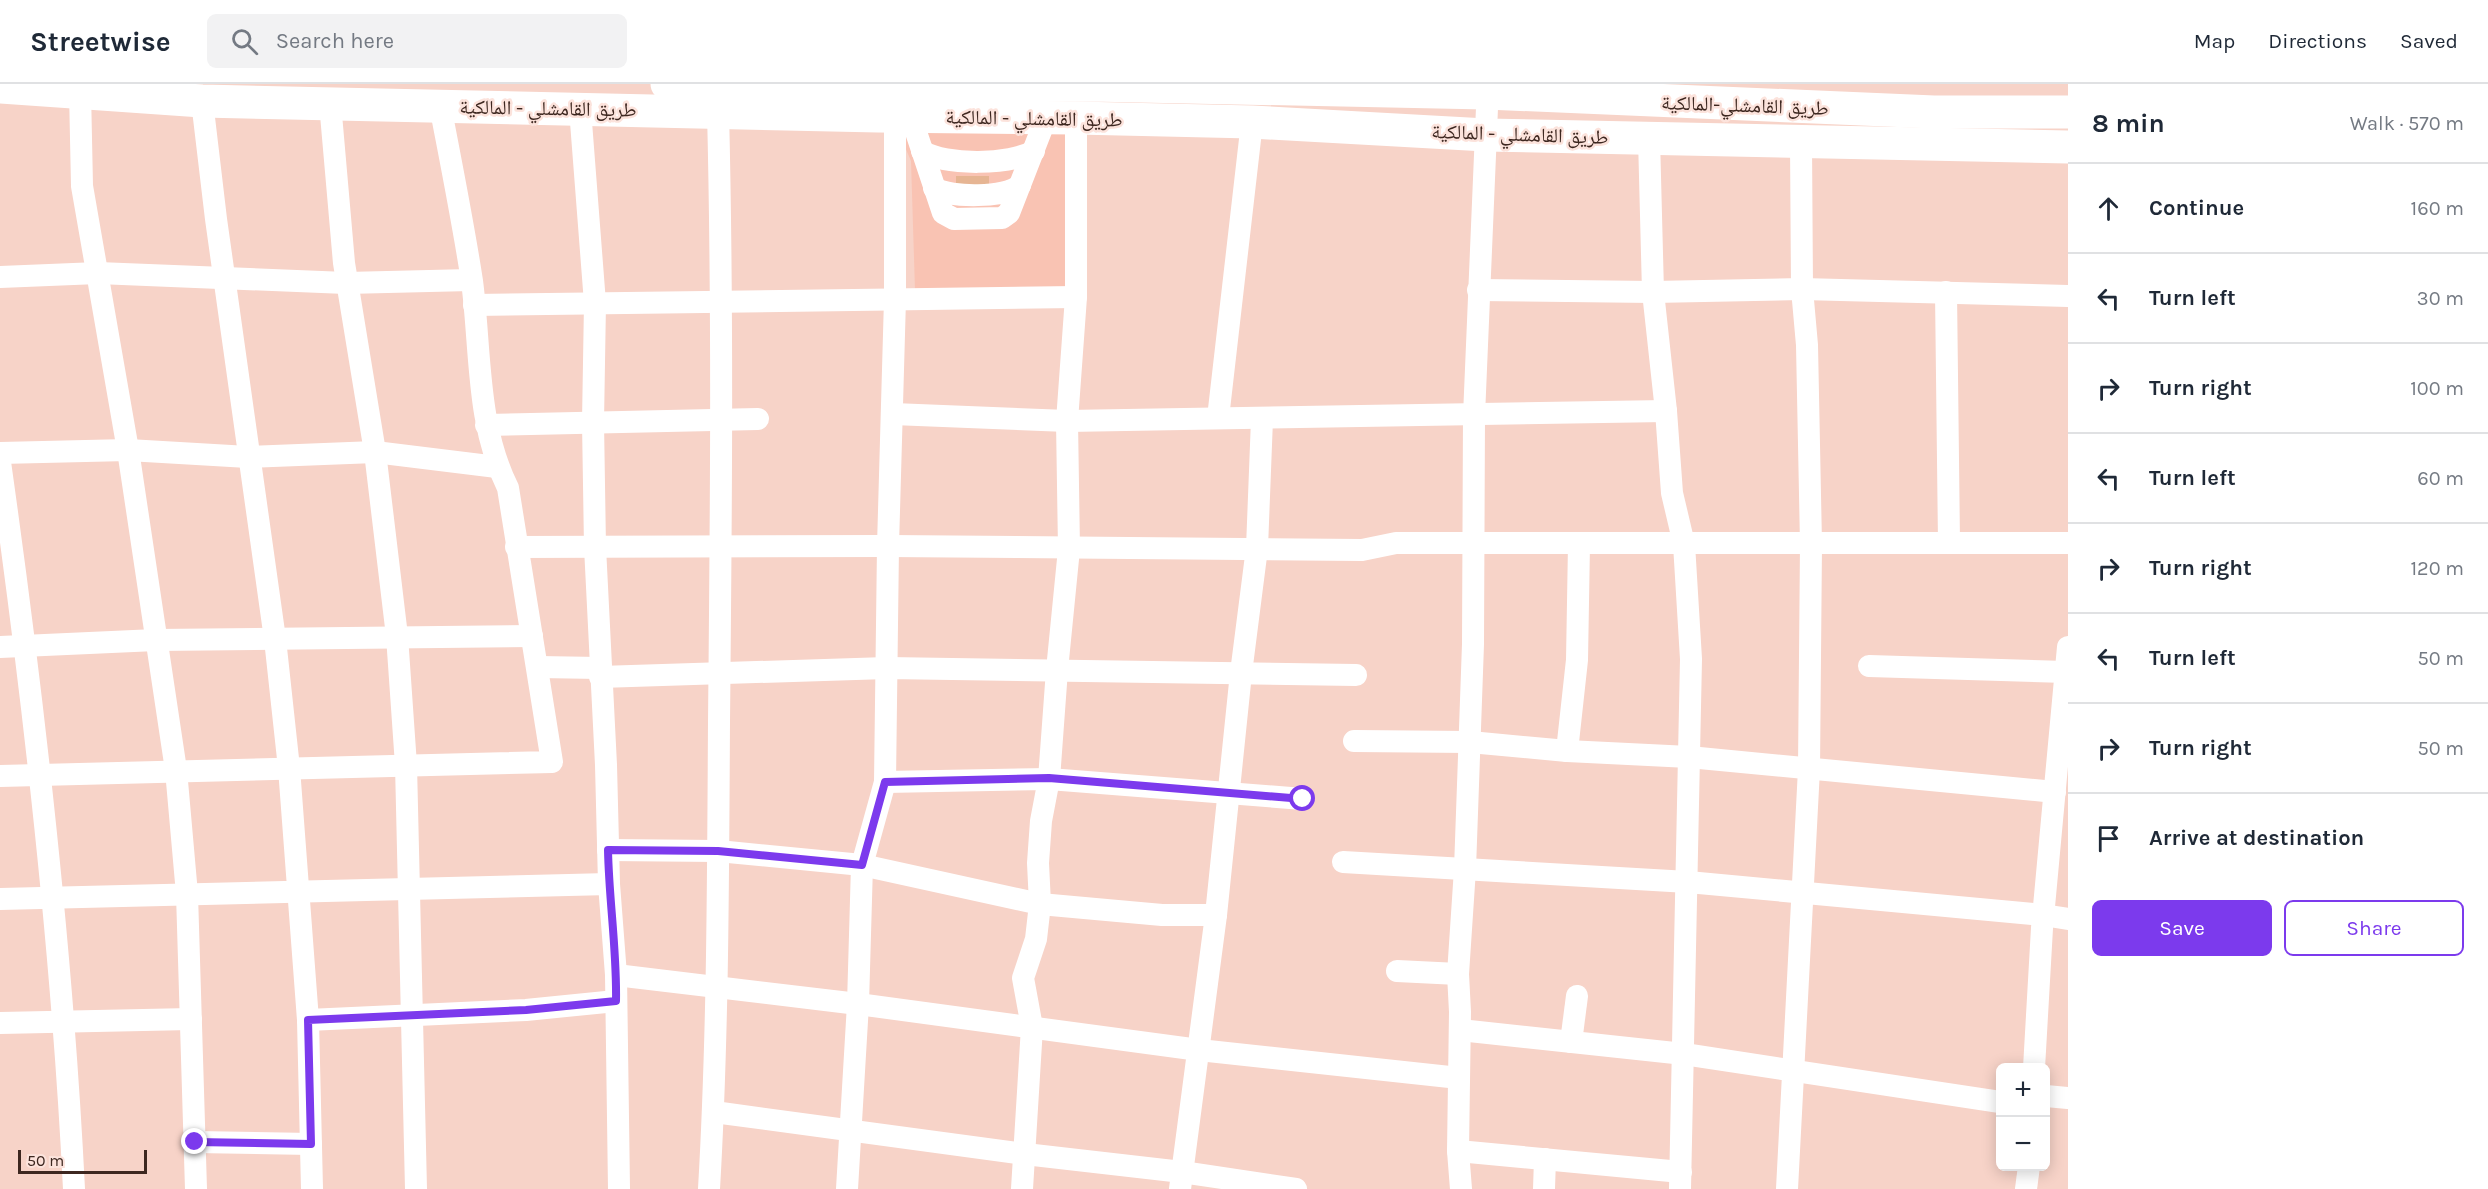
<!DOCTYPE html>
<meta charset="utf-8">
<style>
:root{--surface:#fff;--page:#f2f2f3;--text:#1f2937;--muted:#747a83;--line:#e0e1e3;--accent:#7c3aed}
body{margin:0;font-family:Karla,"Noto Naskh Arabic",sans-serif;background:var(--page);color:var(--text)}
.controls{position:absolute;right:18px;bottom:18px;display:grid;overflow:hidden;border-radius:9px;box-shadow:0 3px 15px #0003}
.controls button{width:54px;height:54px;display:grid;place-items:center;padding:0;border:0;border-bottom:2px solid var(--line);background:var(--surface);color:var(--text);font:30px sans-serif}
.scale{position:absolute;left:18px;bottom:15px;width:129px;box-sizing:border-box;padding-left:6px;border:3px solid #3d2720;border-top:0;font-size:16px;line-height:21px;white-space:nowrap;color:#3d2720;-webkit-text-stroke:4px #fce3dc;paint-order:stroke}
.stop{position:absolute;width:18px;height:18px;margin:-14px;border:4px solid #7c3aed;border-radius:50%;background:#fff}
.stop.end{background:#7c3aed;border-color:#fff;box-shadow:0 2px 6px #0008}
.list{margin:0;padding:0;list-style:none}
h2{display:flex;justify-content:space-between;align-items:center;height:78px;margin:0;padding:0 24px;font-size:26px}
h2 small{font-size:20px;font-weight:400;color:var(--muted)}
.list li{display:grid;grid-template-columns:39px 1fr auto;gap:18px;align-items:center;box-sizing:border-box;height:90px;padding:0 24px;border-top:2px solid var(--line)}
.list b{display:block;font-size:22px;white-space:nowrap}
.list em{font-size:20px;font-style:normal;color:var(--muted)}
.actions{display:flex;gap:12px;padding:18px 24px}
.actions a{flex:1;padding:14px 0;border:2px solid var(--accent);border-radius:9px;text-align:center;font-size:21px;color:var(--accent)}
.actions .main{background:var(--accent);color:#fff}
.icon{flex:none;width:33px;height:33px;fill:none;stroke:currentColor;stroke-width:2;stroke-linecap:round;stroke-linejoin:round}
.map{position:relative;flex:none;width:2068px;height:1105px;overflow:hidden}
header{display:flex;align-items:center;gap:36px;box-sizing:border-box;height:84px;padding:0 30px;background:var(--surface);border-bottom:2px solid var(--line)}
header strong{font-size:28px}
nav{display:flex;gap:33px;margin-inline-start:auto;font-size:21px}
.search{width:420px;height:54px;background:var(--page);display:flex;align-items:center;gap:15px;box-sizing:border-box;padding:0 21px;border-radius:9px;color:var(--muted);font-size:22px}
main{display:flex}
aside{flex:1;background:var(--surface)}
.map>svg:first-child{display:block}
</style>
<header>
<strong>Streetwise</strong>
<div class="search"><svg class="icon" aria-label="search" viewBox="0 0 24 24"><circle cx="10" cy="10" r="6"/><path d="M15 15l6 6"/></svg>Search here</div>
<nav><a>Map</a><a>Directions</a><a>Saved</a></nav>
</header>
<main>
<div class="map">
<svg width="2068" height="1105" viewBox="0 0 2068 1105">
<rect width="100%" height="100%" fill="#f7d3c8"/>
<path fill="#f9c3b3" d="M902 42 1067 44 1069 205 915 206 911 77 902 56Z"/>
<rect fill="#e6b593" x="956" y="92" width="33" height="11"/>
<g fill="none" stroke-linecap="round" stroke-linejoin="round">
<g stroke="#fff" stroke-width="22">
<path d="M80 7 82 102 128 366 176 686 187 810 196 1105"/>
<path d="M202 17 216 135 275 555 289 684 308 936 312 1105"/>
<path d="M330 19 344 179 375 368 397 552 406 681 416 1105"/>
<path d="M580 25 595 219 593 338 595 463 606 681 609 800 616 891 619 1105"/>
<path d="M911 33 943 129 954 135 1002 134 1009 129 1046 34"/>
<path d="M1649 54 1653 208 1666 327 1672 409 1684 460 1691 575 1680 1105"/>
<path d="M922 67C946 82 1010 81 1034 67"/>
<path d="M934 104C951 114 1006 114 1020 101"/>
<path d="M0 193 98 189 346 199 471 196"/>
<path d="M1478 206 1653 208 1802 205 2068 212"/>
<path d="M1946 208 1949 459"/>
<path d="M474 221 1076 213"/>
<path d="M893 330 1067 337 1666 327"/>
<path d="M1218 334 1252 38"/>
<path d="M486 341 758 335"/>
<path d="M0 369 128 366 248 373 375 368 497 383"/>
<path d="M0 378C34 619 62 862 74 1105"/>
<path d="M516 463 888 462 1362 466 1396 459H2068"/>
<path d="M0 563 156 556 532 552"/>
<path d="M1869 582 2066 588"/>
<path d="M538 583 600 584"/>
<path d="M600 593 887 584 1356 591"/>
<path d="M1354 657 1470 658 1567 667 1689 673 2055 708"/>
<path d="M1567 667 1577 576 1579 460"/>
<path d="M0 692 552 678 508 404C476 340 481 266 472 197 463 138 451 79 440 21"/>
<path d="M885 698 1049 695 1303 715"/>
<path d="M608 766 718 767 862 781 1040 820 1162 831H1216"/>
<path d="M1343 778 1688 798 2043 831 2068 835"/>
<path d="M0 815 609 800"/>
<path d="M1397 887 1458 890"/>
<path d="M616 891 858 920 1199 966 1459 994"/>
<path d="M308 936 526 926 616 917"/>
<path d="M0 939 191 935"/>
<path d="M1460 946 1684 970 2000 1018"/>
<path d="M1571 958 1577 912"/>
<path d="M2034 984 2042 844 2068 563"/>
<path d="M2046 1012 2068 1014"/>
<path d="M714 1028 1025 1070 1182 1088 1296 1105"/>
<path d="M195 1058 311 1060"/>
<path d="M1458 1067 1681 1088"/>
<path d="M709 1105C718 950 718 794 719 639 721 435 723 231 718 27"/>
<path d="M847 1105 858 920 862 781 885 698 888 462 895 215V33"/>
<path d="M1022 1105 1032 943 1023 894 1036 855 1040 820 1038 779 1041 737 1049 695 1057 586 1069 465 1067 337 1076 213V34"/>
<path d="M1180 1105 1216 831 1241 589 1257 464 1262 335"/>
<path d="M1461 1105 1458 1067 1460 928 1458 890 1465 785 1473 560 1474 332 1488 0"/>
<path d="M1544 1105 1545 1075"/>
<path d="M1787 1105 1809 685 1811 460 1807 261 1802 205 1801 59"/>
<path d="M2026 1105 2029 1082"/>
</g>
<g stroke="#fff" stroke-width="33">
<path d="M667 0 817 4 1092 1 1486 9 1934 28H2068"/>
<path d="M0 3 202 17 878 32 1076 34 1252 38 1486 51 2068 63"/>
</g>
</g>
<g fill="none" stroke-linecap="round" stroke-linejoin="round">
<path stroke="#7c3aed" stroke-width="8" d="M195 1058 311 1060 308 936 526 926 616 917C617 866 609 817 608 766L718 767 862 781 885 698 1049 694 1303 715"/>
</g>
<g text-anchor="middle" stroke-width="5" stroke-linejoin="round" paint-order="stroke">
<g font-size="20" fill="#3d2720" stroke="#fce3dc">
<text transform="translate(1745 21) rotate(2)" y="7">طريق القامشلي-المالكية</text>
<text transform="translate(548 24) rotate(1)" y="7">طريق القامشلي - المالكية</text>
<text transform="translate(1034 34) rotate(1)" y="7">طريق القامشلي - المالكية</text>
<text transform="translate(1520 50) rotate(2)" y="7">طريق القامشلي - المالكية</text>
</g>
</g>
</svg>
<div class="controls">
<button>+</button>
<button>−</button>
</div>
<div class="scale">50 m</div>
<div class="stop" style="left:1303px;top:715px"></div>
<div class="stop end" style="left:195px;top:1058px"></div>
</div>
<aside>
<h2>8 min<small>Walk · 570 m</small></h2>
<ul class="list">
<li><svg class="icon" aria-label="ahead" viewBox="0 0 24 24"><path d="M12 20V5M6 11l6-6 6 6"/></svg><div><b>Continue</b></div><em>160 m</em></li>
<li><svg class="icon" aria-label="left" viewBox="0 0 24 24"><path d="M17 20v-9H6M10 6l-5 5 5 5"/></svg><div><b>Turn left</b></div><em>30 m</em></li>
<li><svg class="icon" aria-label="right" viewBox="0 0 24 24"><path d="M7 20v-9h11M14 6l5 5-5 5"/></svg><div><b>Turn right</b></div><em>100 m</em></li>
<li><svg class="icon" aria-label="left" viewBox="0 0 24 24"><path d="M17 20v-9H6M10 6l-5 5 5 5"/></svg><div><b>Turn left</b></div><em>60 m</em></li>
<li><svg class="icon" aria-label="right" viewBox="0 0 24 24"><path d="M7 20v-9h11M14 6l5 5-5 5"/></svg><div><b>Turn right</b></div><em>120 m</em></li>
<li><svg class="icon" aria-label="left" viewBox="0 0 24 24"><path d="M17 20v-9H6M10 6l-5 5 5 5"/></svg><div><b>Turn left</b></div><em>50 m</em></li>
<li><svg class="icon" aria-label="right" viewBox="0 0 24 24"><path d="M7 20v-9h11M14 6l5 5-5 5"/></svg><div><b>Turn right</b></div><em>50 m</em></li>
<li><svg class="icon" aria-label="arrive" viewBox="0 0 24 24"><path d="M6 21V4h12l-3 4 3 4H6"/></svg><div><b>Arrive at destination</b></div></li>
</ul>
<div class="actions"><a class="main">Save</a><a>Share</a></div>
</aside>
</main>
